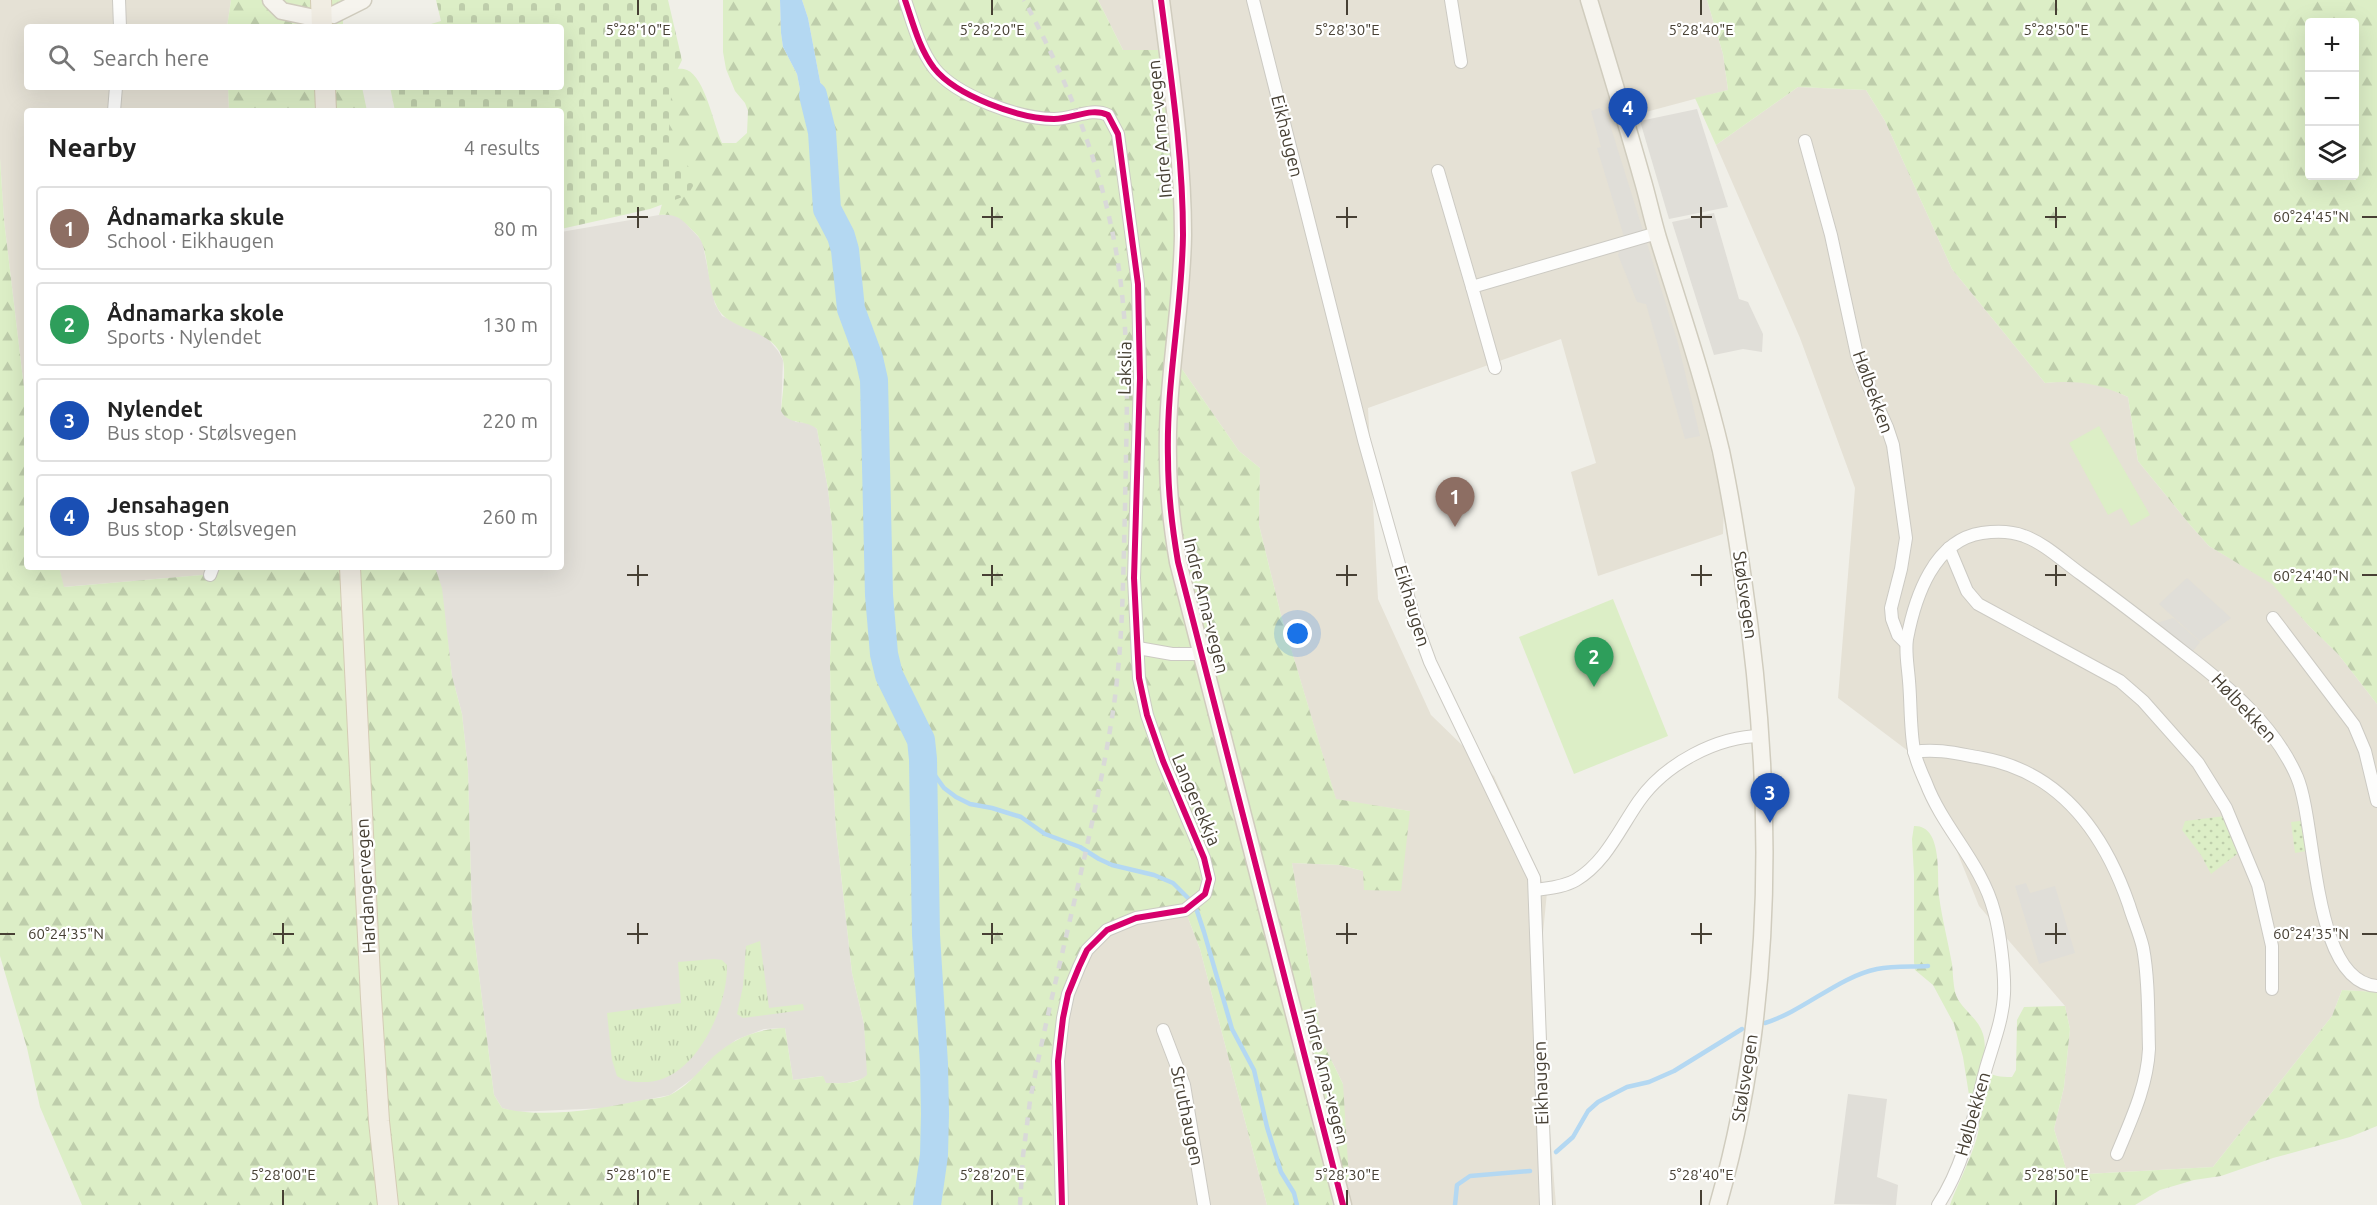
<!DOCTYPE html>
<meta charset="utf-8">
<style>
:root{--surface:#fff;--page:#f2f2f2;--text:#222;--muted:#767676;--line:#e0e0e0;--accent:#827d73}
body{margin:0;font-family:Ubuntu,sans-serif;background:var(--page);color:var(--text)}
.controls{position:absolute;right:18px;top:18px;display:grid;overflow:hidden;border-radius:6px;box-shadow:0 6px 24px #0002}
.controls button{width:54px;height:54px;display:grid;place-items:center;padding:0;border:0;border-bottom:2px solid var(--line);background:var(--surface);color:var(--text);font:30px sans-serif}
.you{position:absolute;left:1298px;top:634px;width:21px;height:21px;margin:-15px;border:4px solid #fff;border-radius:50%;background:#1a73e8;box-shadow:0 0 0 9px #1a73e833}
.badge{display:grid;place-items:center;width:39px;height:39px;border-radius:50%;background:var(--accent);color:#fff;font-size:20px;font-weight:700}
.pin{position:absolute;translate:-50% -50px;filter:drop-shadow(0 2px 3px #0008)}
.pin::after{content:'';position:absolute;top:32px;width:21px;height:18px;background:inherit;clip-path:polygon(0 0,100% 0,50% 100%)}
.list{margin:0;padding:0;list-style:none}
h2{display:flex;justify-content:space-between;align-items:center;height:78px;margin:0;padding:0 24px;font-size:26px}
h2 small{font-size:20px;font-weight:400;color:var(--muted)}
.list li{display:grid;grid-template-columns:39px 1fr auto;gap:18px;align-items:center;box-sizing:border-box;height:84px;margin:0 12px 12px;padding:0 12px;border:2px solid var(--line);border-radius:6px}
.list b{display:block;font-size:22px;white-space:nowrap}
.list p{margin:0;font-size:20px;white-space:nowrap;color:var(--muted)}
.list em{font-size:20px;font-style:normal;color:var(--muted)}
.icon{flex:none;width:33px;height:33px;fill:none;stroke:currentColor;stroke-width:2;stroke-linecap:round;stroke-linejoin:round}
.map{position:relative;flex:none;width:2377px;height:1205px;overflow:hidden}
.search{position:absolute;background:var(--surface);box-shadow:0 6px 24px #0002;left:24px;top:24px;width:540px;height:66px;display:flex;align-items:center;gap:15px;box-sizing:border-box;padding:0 21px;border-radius:6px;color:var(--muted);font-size:22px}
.panel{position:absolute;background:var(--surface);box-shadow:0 6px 24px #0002;left:24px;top:108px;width:540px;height:462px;border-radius:6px}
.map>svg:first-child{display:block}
</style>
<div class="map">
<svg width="2377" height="1205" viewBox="0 0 2377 1205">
<defs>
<pattern id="grass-tufts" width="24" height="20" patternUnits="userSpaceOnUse" patternTransform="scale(1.5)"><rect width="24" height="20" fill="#dceec6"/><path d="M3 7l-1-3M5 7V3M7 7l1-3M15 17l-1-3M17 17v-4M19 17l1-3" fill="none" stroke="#becdab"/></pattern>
<pattern id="forest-firs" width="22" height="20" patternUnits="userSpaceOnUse" patternTransform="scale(1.5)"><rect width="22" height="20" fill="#dceec6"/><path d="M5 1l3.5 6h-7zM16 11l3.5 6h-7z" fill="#becdab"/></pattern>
<pattern id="cemetery-stones" width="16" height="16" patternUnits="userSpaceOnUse" patternTransform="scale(1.5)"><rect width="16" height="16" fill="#dceec6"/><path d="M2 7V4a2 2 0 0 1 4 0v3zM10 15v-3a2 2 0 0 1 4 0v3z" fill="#becdab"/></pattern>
<pattern id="park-dots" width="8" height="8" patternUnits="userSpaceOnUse" patternTransform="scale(1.5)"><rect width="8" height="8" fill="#dceec6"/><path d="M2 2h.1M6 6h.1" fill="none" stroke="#becdab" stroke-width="1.8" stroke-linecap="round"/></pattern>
</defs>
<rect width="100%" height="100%" fill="#f0efe8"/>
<g fill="#e5e1d5">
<path d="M0 0H231L227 27H27V87H228L229 111H27V413L4 220 0 158Z"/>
<path d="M1098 0H1707L1723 54 1728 90 1616 120 1695 384 1724 505 1723 534 1598 576 1571 472 1596 463 1561 339 1368 408 1378 599 1431 715 1494 776 1547 892 1538 985 1556 1205H1333L1331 1194 1343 1084 1322 1041 1292 863 1340 865 1363 871 1410 811 1336 800 1281 615 1259 525 1260 468 1239 451 1168 349 1159 50H1123Z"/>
<path d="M1798 87 1866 90 1885 121 1952 269 2045 383 2068 381 2099 384 2128 397 2138 461 2191 526 2209 546 2272 583 2309 626 2338 654 2377 704V992L2342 990 2332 1016 2213 1167 2068 1175 2054 1129 2064 1087 2070 1029 2065 1006 1979 906 1920 760 1838 698 1855 488 1800 338 1716 145Z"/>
<path d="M59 567H221L213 574 63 587Z"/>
<path d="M1185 910 1200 949 1267 1205H1062L1058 1061 1079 967 1107 930Z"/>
</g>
<path fill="#e3e0d9" d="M659 215H674L682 219 702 241 715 304 722 316 756 331 769 340 778 351 783 360 781 411 796 422 811 423 817 429 828 489 832 526 834 581 830 657 831 743 836 830 852 973 864 1024 868 1075 862 1079 847 1083H826L822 1076 793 1080 785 1028 764 1029 736 1040 706 1064 696 1076 670 1095 605 1108 516 1112 502 1108 494 1095 472 919 468 769 462 714 452 676 441 588 435 567H561V232Z"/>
<g fill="url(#grass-tufts)">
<path d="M760 941 769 1008 803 1004 804 1010 743 1018 737 1014 743 986 746 946Z"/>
<path d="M714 959 722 960 727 965C728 1007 696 1079 648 1082 637 1082 627 1083 617 1076L612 1060 607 1013 681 1003 678 962Z"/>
</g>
<g fill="url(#forest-firs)" fill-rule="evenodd">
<path d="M231 0H343V27H227Z"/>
<path d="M723 0H780L781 33 783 47 797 74 806 120 829 113 823 97 808 18 802 0H1098L1123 50H1159C1166 101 1172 151 1175 202 1177 251 1172 301 1168 349L1239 451 1260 468 1259 525 1281 615 1336 799 1410 811 1401 891 1364 890 1363 871 1340 865 1292 863 1322 1041 1343 1084 1349 1179 1331 1194 1333 1205H1267L1200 949 1185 910 1136 918 1097 939 1063 1018 1062 1205H82L40 1107 27 1048 0 956V158L4 220 27 413V567H59L64 587 213 574 221 567H435L442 588 452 676 462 714 468 769 472 919 494 1095 502 1108C541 1119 602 1109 643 1100 651 1099 662 1098 670 1095 685 1088 697 1074 708 1062 729 1040 754 1029 785 1028L793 1080 823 1076 826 1083C840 1083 856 1085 867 1075L864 1024 852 973 836 830 831 743 830 657 834 581 832 526 828 489 817 429C806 419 789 426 781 411 782 398 786 373 783 360 775 328 729 332 717 307 708 290 708 251 700 239 698 235 694 232 691 229 680 217 675 214 659 215L662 204 663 153 672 69C676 69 683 68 687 70 705 77 714 126 722 143H736L747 133 748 111 745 103 735 91 726 69 723 52Z"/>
<path d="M1707 0H2377V704L2338 654 2309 626 2272 584 2209 546 2191 526 2138 461 2128 397C2098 383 2078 380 2045 383L1952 269 1885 121 1866 90 1798 87 1716 145 1695 98 1728 90 1723 54ZM2354 22V176H2310V22Z"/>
<path d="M228 87H362L367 111H229Z"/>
<path d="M1914 826C1943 825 1937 875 1939 896 1942 919 1948 941 1952 964 1953 973 1953 983 1955 992 1959 1008 1978 1017 1983 1034 1990 1058 1971 1077 2012 1077L2016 1070 2017 1020 2024 1007 2065 1006 2070 1029 2064 1087 2054 1129 2068 1175 2213 1167 2332 1016 2342 990 2377 992V1126L2350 1137 2273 1158 2221 1176 2194 1180 2160 1190 2135 1205H1950C1957 1185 1979 1143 1979 1125 1979 1120 1975 1117 1972 1114L1963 1057 1954 1024 1933 985 1915 970 1914 962V875L1912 839Z"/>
</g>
<path fill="url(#cemetery-stones)" d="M436 0H668L682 60 672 81 669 129 670 151 689 167 694 177 693 186 688 195 650 209 561 229V111H395L390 87H561V27H421L441 21Z"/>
<g fill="url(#park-dots)">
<path d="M2225 816 2241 851 2211 874 2201 855 2182 830 2185 821Z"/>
<path d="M2308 820 2312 850 2295 853 2291 822Z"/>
</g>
<g fill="#dceec6">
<path d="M2099 426 2150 515 2131 526 2121 508 2108 515 2069 443Z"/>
<path d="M1613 599 1668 736 1574 774 1519 637Z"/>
</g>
<g fill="#e0ded8">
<path d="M1600 108 1607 115 1678 343 1700 436 1685 439 1646 304 1637 302 1618 255 1625 240 1597 148 1601 147 1591 111Z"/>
<path d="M1697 109 1728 207 1669 219 1640 121Z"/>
<path d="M1714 213 1739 299 1748 302 1763 334 1762 352 1743 349 1714 355 1672 222Z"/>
<path d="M2187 578 2231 618 2200 641 2159 604Z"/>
<path d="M2173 618 2200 642 2189 656 2150 625Z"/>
<path d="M2026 883 2030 893 2055 886 2075 953 2039 964 2015 886Z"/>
<path d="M1848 1094 1887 1099 1877 1177 1898 1185 1896 1205 1834 1204Z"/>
</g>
<path fill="#b4d8f2" d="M780 0H802L808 18 823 97 829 113 828 129 822 132 814 131 806 120 797 74 783 47 781 33Z"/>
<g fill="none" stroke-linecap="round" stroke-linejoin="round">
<g stroke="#b4d8f2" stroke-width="4.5">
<path d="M923 759 944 788 956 797 970 804 992 808 1021 817 1045 834 1080 847 1099 859 1112 865 1154 875 1173 883 1189 899 1197 911 1204 932 1232 1029 1254 1070 1267 1127 1281 1172 1294 1193 1297 1205"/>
<path d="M1765 1023C1804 1011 1838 977 1877 969 1894 966 1912 967 1928 966"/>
<path d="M1556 1152 1573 1137 1588 1111 1598 1102 1627 1087 1649 1082 1674 1071 1742 1029"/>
<path d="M1455 1205 1457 1185 1470 1176 1530 1171"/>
</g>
<path stroke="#b4d8f2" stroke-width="28" d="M813 95 822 132 827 209 841 236 845 250 851 309 869 358 874 380 879 595 884 654 889 675 921 740 923 759 926 935 934 1064 935 1114 934 1155 927 1205"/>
<g stroke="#cccac3" stroke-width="14">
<g id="street">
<path d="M119 0 120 27"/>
<path d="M905 0C913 23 919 48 934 68 956 96 1020 119 1054 119 1073 119 1091 107 1108 115L1118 134 1138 284 1140 378 1134 578 1139 678 1147 715 1163 761 1204 858 1209 879 1205 894 1185 910 1136 918 1107 930 1087 950 1079 967 1068 994 1063 1018 1058 1061 1062 1205"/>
<path d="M1253 0 1364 440 1415 621 1430 662 1534 878 1546 1205"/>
<path d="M1451 0 1461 62"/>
<path d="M114 111 116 87"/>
<path d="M1805 141 1831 235 1857 355 1869 387 1887 427 1893 445 1906 538 1901 569 1891 608 1892 619 1898 635 1906 643"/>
<path d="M1438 171 1472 287"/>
<path d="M1495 368 1472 287 1657 233"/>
<path d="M1949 548 1967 591 1978 604 2120 681 2143 701 2198 763 2226 808 2258 885 2272 946V989"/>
<path d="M210 575 213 567"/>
<path d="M2273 618 2354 725 2365 751 2377 801"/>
<path d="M1138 648 1172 654H1202"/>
<path d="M1914 752C1937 748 1959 754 1982 758 2061 772 2104 833 2129 905 2133 919 2140 934 2143 948 2149 980 2148 1016 2149 1049 2147 1087 2131 1120 2117 1154"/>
<path d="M1536 890C1549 888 1564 887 1576 880 1606 862 1620 828 1639 801 1665 764 1717 736 1762 736"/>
<path d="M1163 1030 1184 1085 1204 1205"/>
<path d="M1938 1205C1965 1164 1974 1115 1986 1068 1993 1044 2003 1019 2004 994 2005 973 2000 931 1994 911 1982 864 1943 828 1926 783 1921 772 1916 761 1914 750 1910 728 1911 703 1909 681 1908 667 1905 652 1907 639 1915 597 1934 540 1982 533 1996 531 2011 531 2024 536 2044 543 2063 561 2081 574 2117 600 2152 627 2186 654 2229 687 2275 726 2297 777 2317 823 2311 982 2377 986"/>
</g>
</g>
<g stroke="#d0ccbe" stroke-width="19">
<g id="secondary">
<path d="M271 0 282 11 310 17"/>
<path d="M1161 0C1171 78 1183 156 1183 235 1182 310 1166 383 1168 458 1168 493 1172 527 1178 562L1343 1205"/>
<path d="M1589 0C1607 59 1625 118 1642 178 1648 198 1652 218 1658 238 1680 309 1704 379 1721 451 1730 494 1737 537 1743 579 1774 786 1776 1003 1718 1205"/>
<path d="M333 15 363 0"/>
</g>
</g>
<g stroke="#d4ccb4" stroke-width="22">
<g id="primary">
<path d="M321 0 322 27"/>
<path d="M325 87 326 111"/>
<path d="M350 567 371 998 379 1121 388 1205"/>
</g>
</g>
<use href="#street" stroke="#fdfdfc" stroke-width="12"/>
<use href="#secondary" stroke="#f6f4ee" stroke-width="16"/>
<use href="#primary" stroke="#f1ede3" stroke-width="20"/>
<path stroke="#d9d9d8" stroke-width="4.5" stroke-dasharray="8 8" stroke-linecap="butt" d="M1020 1205 1023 1156 1030 1101C1054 975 1090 851 1111 724 1123 653 1123 580 1125 509 1126 437 1130 365 1122 294 1111 189 1074 92 1024 0"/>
<g stroke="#fff" stroke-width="10">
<g id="cycleway">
<path d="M905 0C913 23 919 48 934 68 956 96 1020 119 1054 119 1073 119 1091 107 1108 115L1118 134 1138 284 1140 378 1134 578 1139 678 1147 715 1163 761 1204 858 1209 879 1205 894 1185 910 1136 918 1107 930 1087 950 1079 967 1068 994 1063 1018 1058 1061 1062 1205"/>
<path d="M1161 0C1171 78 1183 156 1183 235 1182 310 1166 383 1168 458 1168 493 1172 527 1178 562L1343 1205"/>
</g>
</g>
<use href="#cycleway" stroke="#d6006c" stroke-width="6"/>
</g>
<path fill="none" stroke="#474034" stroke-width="2" d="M638 0V15M992 0V15M1347 0V15M1701 0V15M2056 0V15M638 207V228M992 207V228M1347 207V228M1701 207V228M2056 207V228M627 217H648M982 217H1003M1336 217H1357M1691 217H1712M2045 217H2066M2362 217H2377M638 565V586M992 565V586M1347 565V586M1701 565V586M2056 565V586M627 575H648M982 575H1003M1336 575H1357M1691 575H1712M2045 575H2066M2362 575H2377M283 923V944M638 923V944M992 923V944M1347 923V944M1701 923V944M2056 923V944M0 934H15M273 934H294M627 934H648M982 934H1003M1336 934H1357M1691 934H1712M2045 934H2066M2362 934H2377M283 1190V1205M638 1190V1205M992 1190V1205M1347 1190V1205M1701 1190V1205M2056 1190V1205"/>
<g text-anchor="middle" stroke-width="4.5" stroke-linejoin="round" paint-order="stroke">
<g font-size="18" fill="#474034" stroke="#fff">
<text transform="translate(1160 129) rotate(-95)" y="6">Indre Arna-vegen</text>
<text transform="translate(1287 136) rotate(76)" y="6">Eikhaugen</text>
<text transform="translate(1125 368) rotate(-89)" y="6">Lakslia</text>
<text transform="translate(1873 392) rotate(70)" y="6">Hølbekken</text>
<text transform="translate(1745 595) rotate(82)" y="6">Stølsvegen</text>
<text transform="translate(1206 606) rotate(76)" y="6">Indre Arna-vegen</text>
<text transform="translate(1412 606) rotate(73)" y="6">Eikhaugen</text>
<text transform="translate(2244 708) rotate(47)" y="6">Hølbekken</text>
<text transform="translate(1196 800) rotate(67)" y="6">Langerekkja</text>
<text transform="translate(366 886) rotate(-93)" y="6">Hardangervegen</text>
<text transform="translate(1326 1077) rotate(76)" y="6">Indre Arna-vegen</text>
<text transform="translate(1745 1078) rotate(-81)" y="6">Stølsvegen</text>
<text transform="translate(1541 1083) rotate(-92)" y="6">Eikhaugen</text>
<text transform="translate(1973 1114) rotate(-74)" y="6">Hølbekken</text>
<text transform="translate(1187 1116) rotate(78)" y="6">Struthaugen</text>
</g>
</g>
<g font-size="15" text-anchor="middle" fill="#474034" stroke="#fff" stroke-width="4.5" stroke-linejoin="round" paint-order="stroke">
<text x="638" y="35">5°28'10"E</text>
<text x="992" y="35">5°28'20"E</text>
<text x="1347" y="35">5°28'30"E</text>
<text x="1701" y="35">5°28'40"E</text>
<text x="2056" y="35">5°28'50"E</text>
<text x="2311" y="222">60°24'45"N</text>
<text x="2311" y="581">60°24'40"N</text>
<text x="66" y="939">60°24'35"N</text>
<text x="2311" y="939">60°24'35"N</text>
<text x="283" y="1180">5°28'00"E</text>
<text x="638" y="1180">5°28'10"E</text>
<text x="992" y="1180">5°28'20"E</text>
<text x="1347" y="1180">5°28'30"E</text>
<text x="1701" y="1180">5°28'40"E</text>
<text x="2056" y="1180">5°28'50"E</text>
</g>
</svg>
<div class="controls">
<button>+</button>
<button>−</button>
<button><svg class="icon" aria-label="layers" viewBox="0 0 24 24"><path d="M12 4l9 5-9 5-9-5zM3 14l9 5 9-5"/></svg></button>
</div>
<div class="you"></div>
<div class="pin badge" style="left:1455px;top:527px;background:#8d6e63">1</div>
<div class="pin badge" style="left:1594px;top:687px;background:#2e9e5b">2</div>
<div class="pin badge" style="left:1770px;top:823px;background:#1a4fb4">3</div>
<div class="pin badge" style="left:1628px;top:138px;background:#1a4fb4">4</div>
<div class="search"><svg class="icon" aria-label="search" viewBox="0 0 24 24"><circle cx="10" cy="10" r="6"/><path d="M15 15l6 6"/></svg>Search here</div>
<section class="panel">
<h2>Nearby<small>4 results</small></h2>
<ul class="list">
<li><span class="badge" style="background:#8d6e63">1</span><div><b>Ådnamarka skule</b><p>School · Eikhaugen</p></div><em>80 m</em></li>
<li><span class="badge" style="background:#2e9e5b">2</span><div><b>Ådnamarka skole</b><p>Sports · Nylendet</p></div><em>130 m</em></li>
<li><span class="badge" style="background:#1a4fb4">3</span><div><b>Nylendet</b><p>Bus stop · Stølsvegen</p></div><em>220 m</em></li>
<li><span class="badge" style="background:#1a4fb4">4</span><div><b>Jensahagen</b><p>Bus stop · Stølsvegen</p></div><em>260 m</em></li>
</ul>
</section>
</div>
